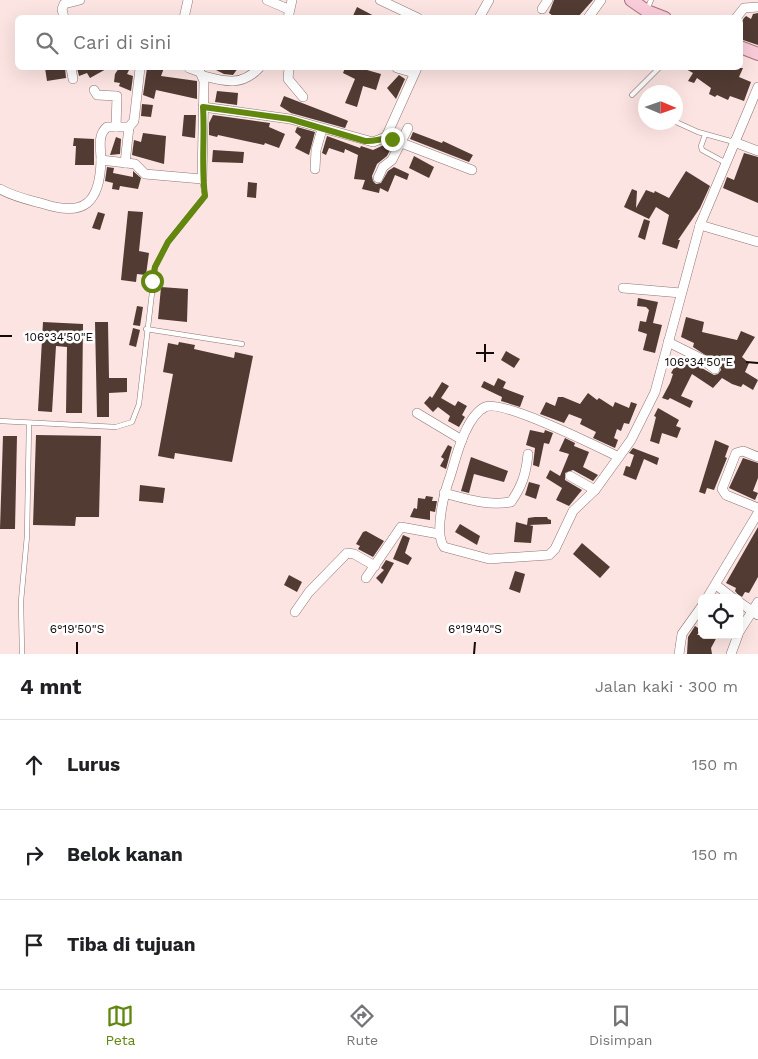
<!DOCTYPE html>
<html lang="id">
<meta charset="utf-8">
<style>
:root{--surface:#fff;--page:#f6f6f6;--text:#202124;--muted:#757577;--line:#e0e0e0;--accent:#61870f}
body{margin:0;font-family:"Work Sans",sans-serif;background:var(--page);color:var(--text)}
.controls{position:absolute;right:15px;bottom:15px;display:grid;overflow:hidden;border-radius:8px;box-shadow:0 5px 20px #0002}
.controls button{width:45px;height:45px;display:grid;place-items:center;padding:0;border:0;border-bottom:1px solid var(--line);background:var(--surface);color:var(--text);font:25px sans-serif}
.compass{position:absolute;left:638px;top:85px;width:45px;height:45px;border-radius:50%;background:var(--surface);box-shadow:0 5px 20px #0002;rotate:92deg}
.stop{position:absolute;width:15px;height:15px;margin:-11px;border:4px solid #61870f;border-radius:50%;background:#fff}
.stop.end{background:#61870f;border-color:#fff;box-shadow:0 1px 5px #0008}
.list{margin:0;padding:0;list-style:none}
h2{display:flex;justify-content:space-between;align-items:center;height:65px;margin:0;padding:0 20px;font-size:21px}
h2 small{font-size:16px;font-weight:400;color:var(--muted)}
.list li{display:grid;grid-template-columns:32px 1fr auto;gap:15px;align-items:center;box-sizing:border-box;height:90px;padding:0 20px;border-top:1px solid var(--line)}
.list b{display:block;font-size:19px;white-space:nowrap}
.list em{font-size:16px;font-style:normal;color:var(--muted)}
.icon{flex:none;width:28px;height:28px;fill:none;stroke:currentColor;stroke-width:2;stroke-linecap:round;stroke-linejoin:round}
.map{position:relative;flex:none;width:758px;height:654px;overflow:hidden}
.search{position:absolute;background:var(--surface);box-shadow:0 5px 20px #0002;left:15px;right:15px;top:15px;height:55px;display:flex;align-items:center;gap:12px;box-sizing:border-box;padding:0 18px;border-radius:8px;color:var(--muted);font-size:19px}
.sheet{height:335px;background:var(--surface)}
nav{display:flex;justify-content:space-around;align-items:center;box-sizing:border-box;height:70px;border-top:1px solid var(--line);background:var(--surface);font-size:14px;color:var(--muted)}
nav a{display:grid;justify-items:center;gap:2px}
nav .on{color:var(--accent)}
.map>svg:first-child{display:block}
</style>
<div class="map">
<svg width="758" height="654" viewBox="0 0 758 654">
<rect width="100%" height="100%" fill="#fce4e2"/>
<g fill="#513b33">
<path d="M554 0H593L577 18H556L549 13Z"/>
<path d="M357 7 378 18H352Z"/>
<path d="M758 13V45L740 39V24L744 18 746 16 751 19 753 14Z"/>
<path d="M45 68H65L66 78 47 81Z"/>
<path d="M77 68H108L90 78 87 73 79 76Z"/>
<path d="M119 68H130L127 74 133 76 131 91 119 86 120 83 114 82 115 74Z"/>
<path d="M147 68H164L161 76 197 81V99L156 90 154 99 143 95Z"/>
<path d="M212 68H238L233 75 224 74Z"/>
<path d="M345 68H360L381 74 376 90 363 86 357 107 345 103 355 79 343 73Z"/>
<path d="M684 68H743L739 77 751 82 744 101 730 96 728 100 717 95 715 97 709 94 711 88 697 78 694 83 688 81 693 73Z"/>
<path d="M399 75 405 79 396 99 387 88Z"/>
<path d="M217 91 238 93 237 105 215 102Z"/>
<path d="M284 96 346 120 348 121 345 128 291 113 280 106Z"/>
<path d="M142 104 153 105 151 117 141 116Z"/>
<path d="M184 115H196L195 138 182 136Z"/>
<path d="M213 115 270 123 269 127 285 134 279 148 265 143 264 145 218 135 217 137 209 135V123Z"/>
<path d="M297 127 315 132 309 155 295 148 301 137 295 132Z"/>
<path d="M413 132 442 143 443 141 473 155 469 162 410 139Z"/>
<path d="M143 133 166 136 164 164 132 155 134 140 141 142Z"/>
<path d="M327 136 360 148 361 146 373 150 386 144 392 146 387 156 377 164 372 176 373 181 376 184 381 183 388 171 394 167 409 174 407 180 395 175 388 192 380 188 379 193 362 189 365 180 354 179 358 155 345 149 344 153 329 148 326 155 322 153Z"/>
<path d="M116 137 121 139 120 154 110 155Z"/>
<path d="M74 138 94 139V165H75L76 146H73Z"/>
<path d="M213 150 244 152 243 163 212 162Z"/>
<path d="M744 153 758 157V203L723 188 727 177 734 180Z"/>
<path d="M414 156 434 167 429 178 409 168Z"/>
<path d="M107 167 114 168 113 173 133 177V171L141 178 138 189 120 186 119 190 112 189 113 183 105 181Z"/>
<path d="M686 171 710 186 700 208 678 240H680L677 249 662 244 669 215 656 207 649 219 624 207 632 189 637 191 636 208 646 190 654 193 655 191 669 198Z"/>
<path d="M248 182 257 183 256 198 247 197Z"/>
<path d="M128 211 143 212 139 251 149 253 146 275 137 274 136 282 121 280Z"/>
<path d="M98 212 105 214 100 230 92 228Z"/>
<path d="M644 219 650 221 645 240 638 237Z"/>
<path d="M161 287 188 289 187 322 158 319Z"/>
<path d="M638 298 658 302 653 323 662 325 655 353 643 350 647 334 638 331 640 321 646 322 649 310 646 307 637 306Z"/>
<path d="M137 306 143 307 140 326 133 325Z"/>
<path d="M686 317 704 322 702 332 737 340 741 331 755 337 742 357 749 363 745 372 758 380 753 390 743 384 741 387 732 384 722 378 713 388 692 374 681 396 693 401 690 408 670 398 668 400 662 398 670 383 673 374 671 373 681 356 714 375 718 374 721 370 719 364 693 347 694 343 681 337Z"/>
<path d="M43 322 83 324 82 413H66L67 347 56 346 52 412 38 411Z"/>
<path d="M95 322H108L109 378H127V392L109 393V417H97Z"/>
<path d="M133 328 140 330 136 347 129 345Z"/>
<path d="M179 342 195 345 194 349 234 358 235 352 253 356 232 462 175 453 174 459 158 456 173 374 163 372 168 343 178 345Z"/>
<path d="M506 351 520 359 514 368 501 360Z"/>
<path d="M498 378 506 382 503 388 524 396 520 407 501 401 502 397 481 387 484 381 494 386Z"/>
<path d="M442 382 449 386 441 398 455 406 458 401 467 406 462 415 465 417 459 427 448 421 450 416 438 407 433 412 424 403 430 396 432 398Z"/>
<path d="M588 393 597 400 599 398 613 407 615 402 629 408 631 402 637 404 629 424 624 423 621 431 617 429 614 438 618 440 615 448 593 438 596 432 580 424 582 419 569 414 564 423 540 414 546 402 555 406 558 397H563L580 404Z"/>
<path d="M658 408 679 420 676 426 681 428 677 438 662 433 659 444 650 441 656 417 654 416Z"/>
<path d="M530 430 544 433 545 430 553 433 549 444 544 443 539 467 533 465 535 448 526 445Z"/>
<path d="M36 435 101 436 99 517H76L75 526 33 525Z"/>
<path d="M3 436H17L15 529H0Z"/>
<path d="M565 438 575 443 574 446 589 452 583 467 598 475 593 481 573 470 565 473V480L582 490 569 506 556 500 562 488 546 478 550 470 560 476 569 454 559 451Z"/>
<path d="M715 440 729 446 725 457 727 458 714 490 707 488 705 494 699 492Z"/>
<path d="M448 445 452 447 446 469 440 466 444 459 441 457Z"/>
<path d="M633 448 659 458 657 465 644 459 636 480 623 475 626 466 630 467 634 455 629 453Z"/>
<path d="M471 457 508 471 504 482 474 474 469 493 461 491Z"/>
<path d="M743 458 758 463V478L753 491 758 493 755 500 729 488Z"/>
<path d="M529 482 540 485 536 499 525 495Z"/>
<path d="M140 485 165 488 163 503 139 501Z"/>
<path d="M426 496 433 497 432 501H437L435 512 430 511V520L410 517 414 508 417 509 418 498 425 499Z"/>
<path d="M535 517H547L548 519 551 520V524L529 525 533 526 531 543 514 542 516 522 527 525 528 518Z"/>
<path d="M460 524 480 536 477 545 455 532Z"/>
<path d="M758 527V577L749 593 745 592 742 597 739 596 735 591 736 588 726 583Z"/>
<path d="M366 531 384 541 373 557 358 549 360 546 356 544 363 532Z"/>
<path d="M403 535 410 538 405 553 412 558 408 565 393 559Z"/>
<path d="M582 543 610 567 600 578 573 554Z"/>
<path d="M386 560 394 563 382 584 376 578 384 570 381 568Z"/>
<path d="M515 571 525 574 520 593 509 589Z"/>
<path d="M289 575 302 582 297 592 284 585Z"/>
<path d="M695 626 701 630 697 635H718L711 648 712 654H687L688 637Z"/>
</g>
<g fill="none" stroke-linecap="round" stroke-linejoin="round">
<g stroke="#907573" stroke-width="5.5">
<g id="lane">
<path d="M647 10 651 0"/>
<path d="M632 95 659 68"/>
<path d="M676 122 698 132 734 142"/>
<path d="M705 135 701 146 702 150 726 163"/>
<path d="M146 329 242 344"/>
<path d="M0 421 116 427 132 422 139 404 155 267 168 242 205 196 202 179"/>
<path d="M22 654 21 601 27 536 29 423"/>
</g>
</g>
<g stroke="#907573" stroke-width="10">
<g id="street">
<path d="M267 0 288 9"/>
<path d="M380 0 418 18"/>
<path d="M542 9 548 0"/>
<path d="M64 18 62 9 64 4 80 0"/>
<path d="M184 18 188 0"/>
<path d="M288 18 292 0"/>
<path d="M479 18 489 0"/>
<path d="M588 18 601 0"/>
<path d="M736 18 744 8 758 7"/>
<path d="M71 68 73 79"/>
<path d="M289 68 288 79 303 97"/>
<path d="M397 68 414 73"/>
<path d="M204 76C226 82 242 86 259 68"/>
<path d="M94 90 97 95 117 96 116 127"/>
<path d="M203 107 290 119 373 142 386 137 417 68"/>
<path d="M386 137 472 170"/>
<path d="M734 142 758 151"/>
<path d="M101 160 135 164 145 174 202 179 204 81 200 72 189 68"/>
<path d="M125 163 129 127"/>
<path d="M315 169 316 150 322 129"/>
<path d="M378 178 383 167 392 160 408 128"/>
<path d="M0 189C14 197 29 200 44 204 84 217 100 203 101 160 101 149 97 135 107 127H129L134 121 140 68"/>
<path d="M700 225 758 242"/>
<path d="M623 288 681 293"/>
<path d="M668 342 700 358 715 369"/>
<path d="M417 413 462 440"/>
<path d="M619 457C598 447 502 399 485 407 465 417 456 458 450 477 444 493 434 533 444 547L489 559 549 555 555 549 573 511 595 490 631 440 655 392 700 225 758 87"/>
<path d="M758 457 743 451 736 453 722 489 726 495 758 508"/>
<path d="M570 476 595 490"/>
<path d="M444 493C467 499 487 506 511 502 522 486 526 474 528 454"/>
<path d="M366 578 401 527 439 534"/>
<path d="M716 585 733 598"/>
<path d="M707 598 758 513"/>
<path d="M739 602 758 615"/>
<path d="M295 612 309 592 347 553 354 554 375 566"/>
<path d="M739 632 758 602"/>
<path d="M679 654 682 634 702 606"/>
<path d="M731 654 738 635"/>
</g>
</g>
<g stroke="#a6727f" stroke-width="14">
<g id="primary">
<path d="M631 0 647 11 665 18"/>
<path d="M740 47 758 54"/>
</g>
</g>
<use href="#lane" stroke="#fff" stroke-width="4.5"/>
<use href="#street" stroke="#fff" stroke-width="9"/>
<use href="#primary" stroke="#faccd9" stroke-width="12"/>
</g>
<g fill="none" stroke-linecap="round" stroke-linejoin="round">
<path stroke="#61870f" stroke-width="6" d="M152 281 155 267 168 242 205 196C201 167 205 137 203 107L290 119 365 141C375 142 384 137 392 139"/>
</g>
<path fill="none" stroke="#120908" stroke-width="2" d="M0 336H12M476 353H494M485 362V344M746 362 758 363M77 654V642M474 654 475 642"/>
<g font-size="12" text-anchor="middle" fill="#120908" stroke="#fff" stroke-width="5" stroke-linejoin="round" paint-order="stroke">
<text x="59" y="341">106°34'50"E</text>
<text x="699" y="366">106°34'50"E</text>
<text x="77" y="633">6°19'50"S</text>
<text x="475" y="633">6°19'40"S</text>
</g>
</svg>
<div class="controls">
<button><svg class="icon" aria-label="locate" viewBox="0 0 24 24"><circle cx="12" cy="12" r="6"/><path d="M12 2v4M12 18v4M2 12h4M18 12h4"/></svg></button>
</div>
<svg class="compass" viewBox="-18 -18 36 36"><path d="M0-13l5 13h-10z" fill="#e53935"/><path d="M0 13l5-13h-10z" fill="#757577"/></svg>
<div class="stop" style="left:152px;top:281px"></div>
<div class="stop end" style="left:392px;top:139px"></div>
<div class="search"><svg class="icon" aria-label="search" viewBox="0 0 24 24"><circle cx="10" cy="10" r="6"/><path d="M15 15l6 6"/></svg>Cari di sini</div>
</div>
<section class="sheet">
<h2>4 mnt<small>Jalan kaki · 300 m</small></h2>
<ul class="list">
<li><svg class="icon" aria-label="ahead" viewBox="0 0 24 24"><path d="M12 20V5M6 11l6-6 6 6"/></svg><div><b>Lurus</b></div><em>150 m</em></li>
<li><svg class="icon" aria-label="right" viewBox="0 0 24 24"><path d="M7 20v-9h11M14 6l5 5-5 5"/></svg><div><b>Belok kanan</b></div><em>150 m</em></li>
<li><svg class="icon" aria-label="arrive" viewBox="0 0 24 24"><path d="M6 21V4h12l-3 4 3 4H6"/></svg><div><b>Tiba di tujuan</b></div></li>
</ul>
</section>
<nav>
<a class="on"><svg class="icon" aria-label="map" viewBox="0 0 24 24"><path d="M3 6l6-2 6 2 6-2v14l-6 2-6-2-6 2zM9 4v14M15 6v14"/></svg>Peta</a>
<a><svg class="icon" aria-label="directions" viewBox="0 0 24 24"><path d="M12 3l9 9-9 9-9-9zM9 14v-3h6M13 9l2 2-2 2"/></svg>Rute</a>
<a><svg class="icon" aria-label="saved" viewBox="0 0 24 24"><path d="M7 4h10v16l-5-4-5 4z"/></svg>Disimpan</a>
</nav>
